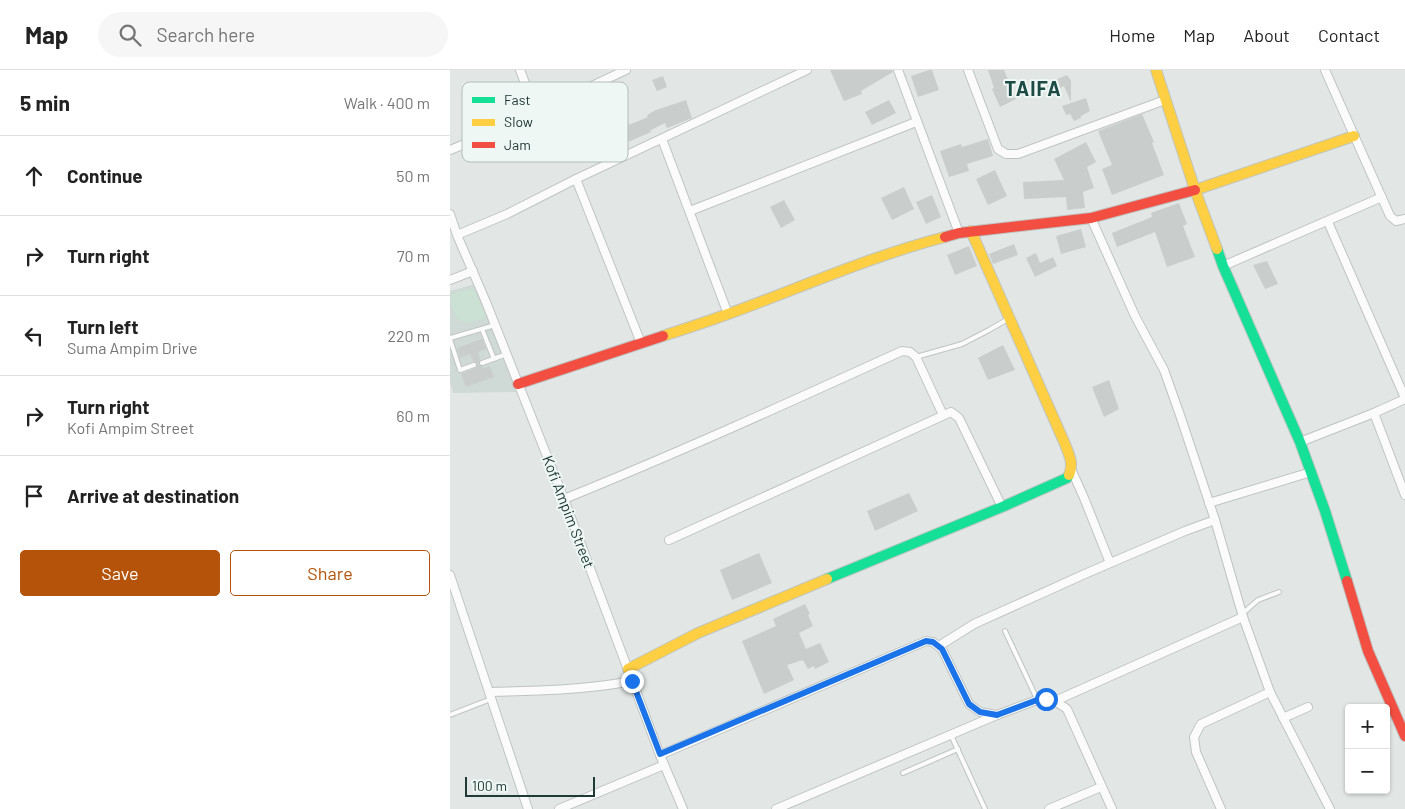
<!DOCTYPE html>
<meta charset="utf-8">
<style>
:root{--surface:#fff;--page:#f6f6f6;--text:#222;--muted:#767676;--line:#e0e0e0;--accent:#b45309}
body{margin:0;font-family:Barlow,sans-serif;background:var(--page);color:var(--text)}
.controls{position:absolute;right:15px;bottom:15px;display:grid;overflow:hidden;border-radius:5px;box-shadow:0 1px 4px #0004}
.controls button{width:45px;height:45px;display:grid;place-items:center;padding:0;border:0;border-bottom:1px solid var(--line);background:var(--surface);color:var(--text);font:25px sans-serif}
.scale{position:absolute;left:15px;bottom:12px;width:130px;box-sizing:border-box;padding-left:5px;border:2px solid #203a36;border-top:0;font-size:14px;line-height:18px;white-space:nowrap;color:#203a36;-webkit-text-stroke:4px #eff7f4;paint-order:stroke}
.stop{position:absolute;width:15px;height:15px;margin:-11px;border:4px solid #1a73e8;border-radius:50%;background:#fff}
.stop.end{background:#1a73e8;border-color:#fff;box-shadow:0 1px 5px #0008}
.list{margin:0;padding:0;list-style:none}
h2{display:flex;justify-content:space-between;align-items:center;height:65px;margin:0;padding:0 20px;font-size:21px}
h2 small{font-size:16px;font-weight:400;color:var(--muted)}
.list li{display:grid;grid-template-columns:32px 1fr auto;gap:15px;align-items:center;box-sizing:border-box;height:80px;padding:0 20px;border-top:1px solid var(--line)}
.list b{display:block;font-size:19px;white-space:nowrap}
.list p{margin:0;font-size:16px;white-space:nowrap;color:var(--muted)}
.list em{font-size:16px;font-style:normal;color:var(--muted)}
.actions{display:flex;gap:10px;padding:15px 20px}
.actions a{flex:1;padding:11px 0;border:1px solid var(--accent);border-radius:5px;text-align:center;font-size:18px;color:var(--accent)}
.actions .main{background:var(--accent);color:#fff}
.icon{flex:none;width:28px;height:28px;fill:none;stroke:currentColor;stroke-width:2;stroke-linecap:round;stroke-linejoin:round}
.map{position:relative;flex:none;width:955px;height:739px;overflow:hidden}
header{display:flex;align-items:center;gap:30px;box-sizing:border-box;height:70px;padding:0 25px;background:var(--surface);border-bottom:1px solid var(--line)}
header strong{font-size:24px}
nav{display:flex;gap:28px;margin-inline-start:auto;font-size:18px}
.search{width:350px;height:45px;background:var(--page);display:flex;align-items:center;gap:12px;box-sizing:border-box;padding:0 18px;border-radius:28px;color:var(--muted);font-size:19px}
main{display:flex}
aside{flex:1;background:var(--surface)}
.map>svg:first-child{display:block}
</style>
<header>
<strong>Map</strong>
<div class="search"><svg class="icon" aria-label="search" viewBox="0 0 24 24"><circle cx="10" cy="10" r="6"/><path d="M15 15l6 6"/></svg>Search here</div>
<nav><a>Home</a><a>Map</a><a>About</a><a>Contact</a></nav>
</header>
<main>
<aside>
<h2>5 min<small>Walk · 400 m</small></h2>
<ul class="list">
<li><svg class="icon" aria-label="ahead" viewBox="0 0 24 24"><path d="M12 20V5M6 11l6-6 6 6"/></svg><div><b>Continue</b></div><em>50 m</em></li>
<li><svg class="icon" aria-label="right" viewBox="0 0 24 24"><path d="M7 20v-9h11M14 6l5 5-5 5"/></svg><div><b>Turn right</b></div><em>70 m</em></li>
<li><svg class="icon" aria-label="left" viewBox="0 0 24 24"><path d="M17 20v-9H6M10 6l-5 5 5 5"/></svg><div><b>Turn left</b><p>Suma Ampim Drive</p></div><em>220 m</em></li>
<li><svg class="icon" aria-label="right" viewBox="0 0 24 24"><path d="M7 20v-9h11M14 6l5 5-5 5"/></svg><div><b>Turn right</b><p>Kofi Ampim Street</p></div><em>60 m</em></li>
<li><svg class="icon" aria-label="arrive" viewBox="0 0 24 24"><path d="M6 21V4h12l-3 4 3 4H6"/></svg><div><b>Arrive at destination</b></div></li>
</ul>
<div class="actions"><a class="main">Save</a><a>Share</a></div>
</aside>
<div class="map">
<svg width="955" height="739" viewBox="0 0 955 739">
<rect width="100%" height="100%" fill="#e2e7e5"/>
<path fill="#cfd9d6" d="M25 214 66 322 3 323 0 312V221Z"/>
<path fill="#cae1d4" d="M24 218 36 248C30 249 21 253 15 252 4 250 1 234 0 225Z"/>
<g fill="#c9cecd">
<path d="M380 0H442L443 2 411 21 412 24 394 31Z"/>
<path d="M479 0H482L489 20 468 27 461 6Z"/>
<path d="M538 0H554L566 29 550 37 542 19 544 18Z"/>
<path d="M617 5 621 11V32L614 16 600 23 596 14Z"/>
<path d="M213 6 217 17 207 21 202 10Z"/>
<path d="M636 28 640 41 631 46V48L624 51 620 44 616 45 612 36Z"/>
<path d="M236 30 242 48 217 58 215 53 201 60V62L171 75 167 64 170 63 166 53 177 49 179 55 198 47 197 45 206 40Z"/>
<path d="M439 30 446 43 422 55 415 42Z"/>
<path d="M692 44 704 72 702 73 714 105 662 125 652 99 662 95 648 61Z"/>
<path d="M538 69 543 86 517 94 519 101 499 107 490 81 511 74 512 77Z"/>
<path d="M636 72 646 92 637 97 644 118 633 122 635 138 617 140 616 127 574 129 573 112 614 110 604 89Z"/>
<path d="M545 100 557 126 538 135 526 109Z"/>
<path d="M454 117 464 139 442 150 431 128Z"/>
<path d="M482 125 491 147 476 154 466 132Z"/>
<path d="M334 130 345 150 331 158 320 137Z"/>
<path d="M729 133 737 154 733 156 745 187 717 197 705 162 667 177 662 163 702 147 701 143Z"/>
<path d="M631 159 636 177 611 184 606 166Z"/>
<path d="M564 174 568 185 543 194 539 184Z"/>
<path d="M519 176 527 196 505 205 497 185Z"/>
<path d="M586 183 590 193 603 187 607 196 585 207 576 188Z"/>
<path d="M817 191 828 214 815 219 803 195Z"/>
<path d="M32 269 36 279 28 282 30 290 28 294 34 298 40 296 44 307 16 317 11 304 26 298 28 294 26 292 23 291 20 284 10 288 7 278Z"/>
<path d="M553 275 565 300 538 310 528 288Z"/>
<path d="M659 310 669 339 654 347 642 317Z"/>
<path d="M459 423 468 441 425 461 417 441Z"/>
<path d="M309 483 322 513 282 530 270 500Z"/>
<path d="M355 534 360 544 358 545 363 556 349 563 356 579 370 573 379 592 365 599 364 596 358 599 353 590 337 595 344 610 314 624 292 571 326 556 323 549Z"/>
</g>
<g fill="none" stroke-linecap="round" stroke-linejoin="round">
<g stroke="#bfc4c2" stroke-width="6">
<g id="lane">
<path d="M32 259 44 289"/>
<path d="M0 268 45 255"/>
<path d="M0 269 10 300 24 295"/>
<path d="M466 287 512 274 539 260 558 249"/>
<path d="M32 293 57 284"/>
<path d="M792 544 808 530 829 522"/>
<path d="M555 561 587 629"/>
<path d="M0 645 41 629"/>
<path d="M501 665 535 739"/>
<path d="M453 703 508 679"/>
</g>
</g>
<g stroke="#bfc4c2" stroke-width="10">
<g id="street">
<path d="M70 0 86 42"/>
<path d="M448 0 509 163"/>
<path d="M518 0 548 79 556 84H568L715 30"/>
<path d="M875 0 940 146 946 151 955 149"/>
<path d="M212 69 278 244"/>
<path d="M0 80 39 64 176 0"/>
<path d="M126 109 191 273"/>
<path d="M240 141 466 52"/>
<path d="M0 144 7 165 36 232 114 429 210 685 233 739"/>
<path d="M641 148 685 246 714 300 730 345 765 450 793 547 820 622 880 739"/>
<path d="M878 152 955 328"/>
<path d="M7 165 57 144 126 109 357 0"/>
<path d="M773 196 932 127"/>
<path d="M0 210 23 201"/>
<path d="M924 343 955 425"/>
<path d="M850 372 924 343 955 329"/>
<path d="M622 401 634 428 660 493"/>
<path d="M114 429C228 383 340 332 452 281L460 282 466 287 493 345"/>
<path d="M759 433 861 402"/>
<path d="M219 470 501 342 509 348 552 437"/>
<path d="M0 505 78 739"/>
<path d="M489 576 524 554 637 503 735 461 765 450"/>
<path d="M39 622C87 621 135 620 182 611"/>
<path d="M605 631 617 639 662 739"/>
<path d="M833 648 858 637"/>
<path d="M210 685 476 571 483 572 492 579 519 634 530 642 547 645"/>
<path d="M109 739 214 695"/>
<path d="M326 739 547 645 587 630 596 629 605 631 793 547"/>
<path d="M599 739 651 717"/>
<path d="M771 739 746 682 744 667 751 654 820 622"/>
</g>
</g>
<g stroke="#bec5c3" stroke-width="12">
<g id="fast">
<path d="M767 179 773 196 850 372 875 441 897 511"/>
<path d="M377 509 552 437 617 408 619 405"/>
</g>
</g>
<g stroke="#bec5c3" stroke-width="12">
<g id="slow">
<path d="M706 0 745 120 767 179"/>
<path d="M745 120 904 66"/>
<path d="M521 161 615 374C619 385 624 393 619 405"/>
<path d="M213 266C234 259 256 252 278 244 350 218 421 186 495 167"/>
<path d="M178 599 248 563 377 509"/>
</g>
</g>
<g stroke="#bec5c3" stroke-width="12">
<g id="jam">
<path d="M495 167 509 163 641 148 745 120"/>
<path d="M68 314 213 266"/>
<path d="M897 511 918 581 955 666"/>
</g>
</g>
<use href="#lane" stroke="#fbfbfb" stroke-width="4"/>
<use href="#street" stroke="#fbfbfb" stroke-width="8"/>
<use href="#fast" stroke="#16e098" stroke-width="10"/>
<use href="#slow" stroke="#ffcf43" stroke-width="10"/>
<use href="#jam" stroke="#f24e42" stroke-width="10"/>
</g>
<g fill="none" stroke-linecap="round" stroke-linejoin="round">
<path stroke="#1a73e8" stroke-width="6" d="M182 611 210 684 476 571 483 572 492 579 519 634 530 642 547 645 587 630 596 629"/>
</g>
<g text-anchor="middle" stroke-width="4" stroke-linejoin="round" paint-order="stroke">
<g font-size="15" fill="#203a36" stroke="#eff7f4">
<text transform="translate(118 442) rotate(69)" y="5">Kofi Ampim Street</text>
</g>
<g font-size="20" font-weight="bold" letter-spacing="1" fill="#1c4b46" stroke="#eff7f4">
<text x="583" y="26">TAIFA</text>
</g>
</g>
<rect x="12" y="12" width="166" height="80" rx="8" fill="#eff7f4" stroke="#b1bebb" stroke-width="1"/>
<rect x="22" y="27" width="23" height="6" fill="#16e098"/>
<rect x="22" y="49" width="23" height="7" fill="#ffcf43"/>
<rect x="22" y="72" width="23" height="6" fill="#f24e42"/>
<g font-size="14" fill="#203a36">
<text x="54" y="35">Fast</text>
<text x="54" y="57">Slow</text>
<text x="54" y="80">Jam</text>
</g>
</svg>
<div class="controls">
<button>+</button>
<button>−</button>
</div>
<div class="scale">100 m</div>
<div class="stop" style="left:596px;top:629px"></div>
<div class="stop end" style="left:182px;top:611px"></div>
</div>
</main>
